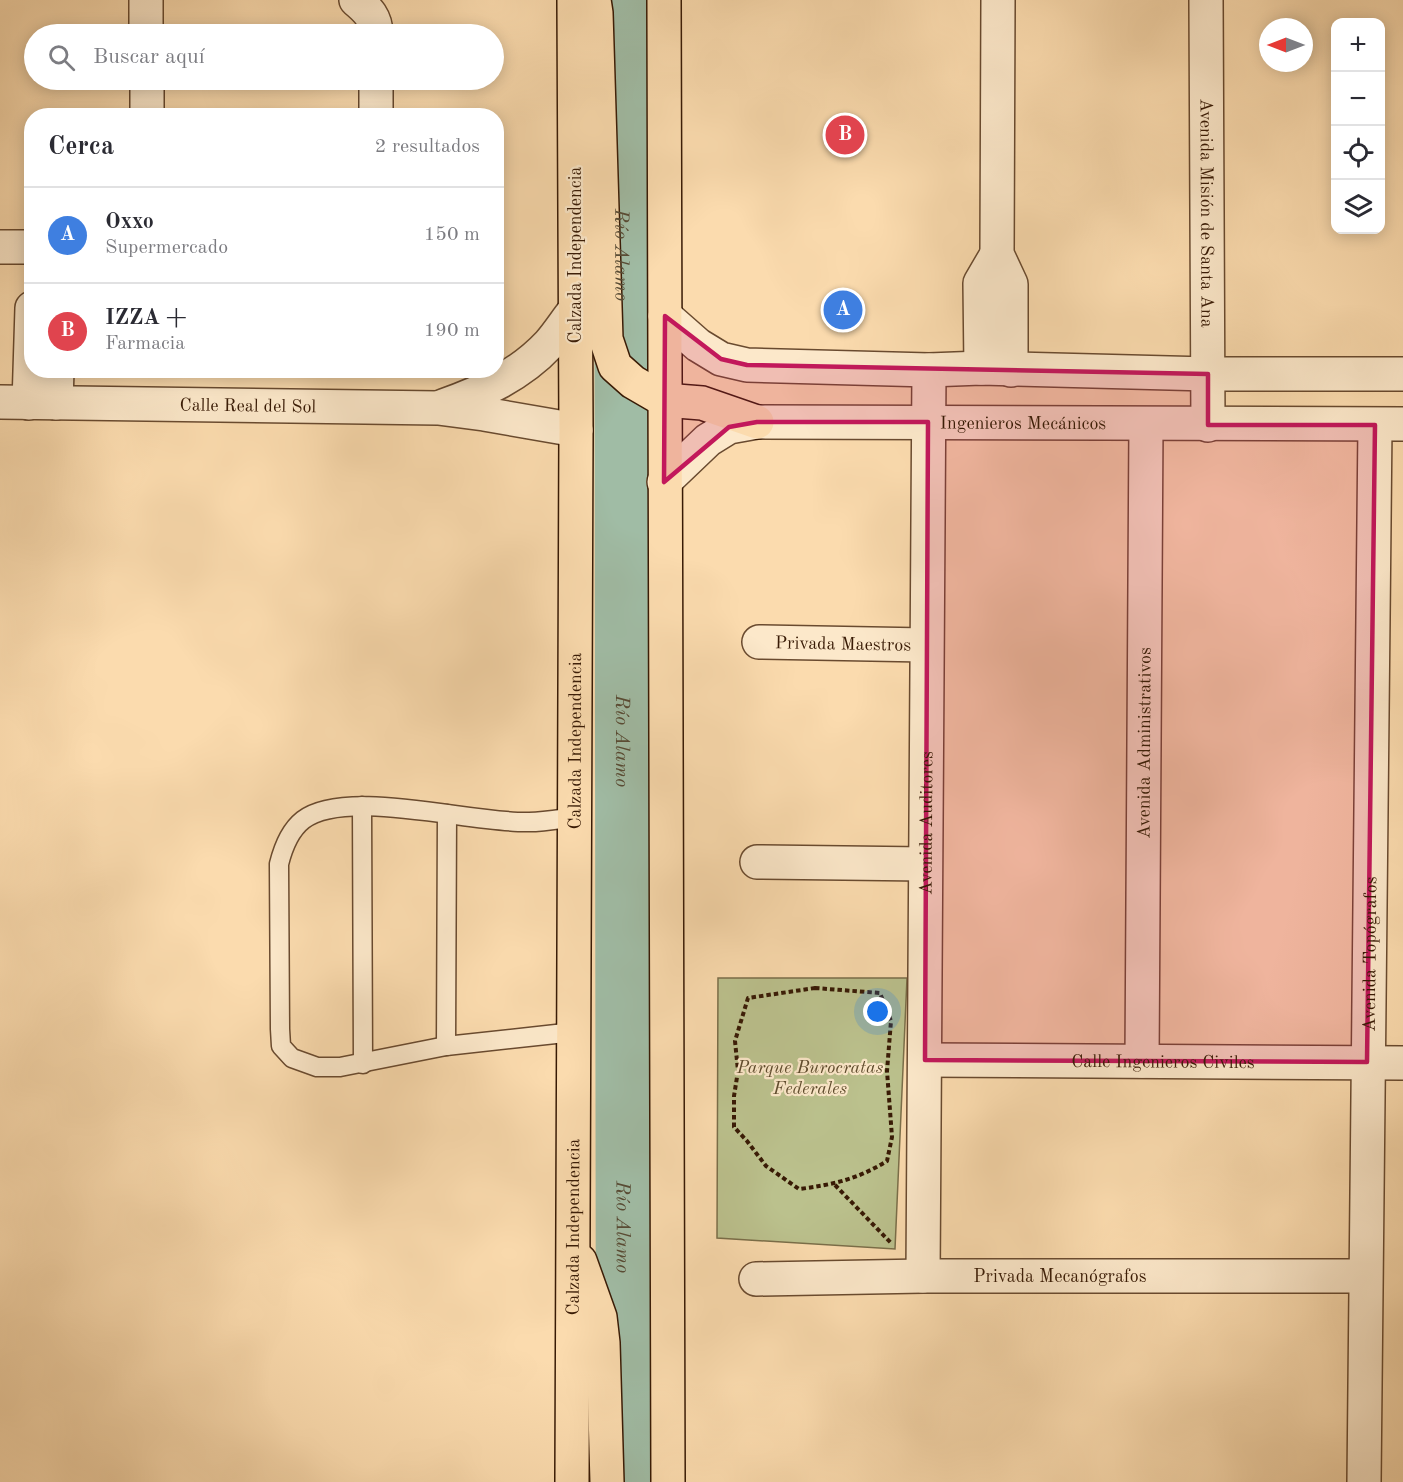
<!DOCTYPE html>
<html lang="es">
<meta charset="utf-8">
<style>
:root{--surface:#fff;--page:#f2f2f3;--text:#2b2b33;--muted:#7c7c81;--line:#e1e1e2;--accent:#1a73e8}
body{margin:0;font-family:"Old Standard TT",serif;background:var(--page);color:var(--text)}
.controls{position:absolute;right:18px;top:18px;display:grid;overflow:hidden;border-radius:12px;box-shadow:0 3px 15px #0003}
.controls button{width:54px;height:54px;display:grid;place-items:center;padding:0;border:0;border-bottom:2px solid var(--line);background:var(--surface);color:var(--text);font:30px sans-serif}
.compass{position:absolute;left:1259px;top:18px;width:54px;height:54px;border-radius:50%;background:var(--surface);box-shadow:0 3px 15px #0003;rotate:270deg}
.you{position:absolute;left:878px;top:1012px;width:21px;height:21px;margin:-15px;border:4px solid #fff;border-radius:50%;background:#1a73e8;box-shadow:0 0 0 9px #1a73e833}
.badge{display:grid;place-items:center;width:39px;height:39px;border-radius:50%;background:var(--accent);color:#fff;font-size:20px;font-weight:700}
.pin{position:absolute;translate:-50% -50%;border:3px solid #fff;box-shadow:0 2px 6px #0006}
.list{margin:0;padding:0;list-style:none}
h2{display:flex;justify-content:space-between;align-items:center;height:78px;margin:0;padding:0 24px;font-size:26px}
h2 small{font-size:20px;font-weight:400;color:var(--muted)}
.list li{display:grid;grid-template-columns:39px 1fr auto;gap:18px;align-items:center;box-sizing:border-box;height:96px;padding:0 24px;border-top:2px solid var(--line)}
.list b{display:block;font-size:22px;white-space:nowrap}
.list p{margin:0;font-size:20px;white-space:nowrap;color:var(--muted)}
.list em{font-size:20px;font-style:normal;color:var(--muted)}
.icon{flex:none;width:33px;height:33px;fill:none;stroke:currentColor;stroke-width:2;stroke-linecap:round;stroke-linejoin:round}
.map{position:relative;flex:none;width:1403px;height:1482px;overflow:hidden}
.search{position:absolute;background:var(--surface);box-shadow:0 3px 15px #0003;left:24px;top:24px;width:480px;height:66px;display:flex;align-items:center;gap:15px;box-sizing:border-box;padding:0 21px;border-radius:33px;color:var(--muted);font-size:22px}
.panel{position:absolute;background:var(--surface);box-shadow:0 3px 15px #0003;left:24px;top:108px;width:480px;height:270px;border-radius:24px}
.map>svg:first-child{display:block}
</style>
<div class="map">
<svg width="1403" height="1482" viewBox="0 0 1403 1482">
<rect width="100%" height="100%" fill="#fbdbae"/>
<filter id="stains"><feTurbulence type="fractalNoise" baseFrequency=".00333" numOctaves="4"/><feColorMatrix values="0 0 0 0 .2 0 0 0 0 .09 0 0 0 0 .02 0 0 0 .5 -.17"/></filter>
<radialGradient id="worn" r=".72"><stop offset=".6" stop-color="#630" stop-opacity="0"/><stop offset="1" stop-color="#630" stop-opacity=".3"/></radialGradient>
<path fill="#bbc18d" stroke="#7a6e49" stroke-width="1.5" d="M718 978H907L895 1249 717 1238Z"/>
<g fill="none" stroke-linecap="round" stroke-linejoin="round">
<path stroke="#a0bca5" stroke-width="56" id="s1" d="M622 0 624 1482"/>
<g stroke="#694a2f" stroke-width="21">
<g id="lane">
<path d="M362 806 363 1064"/>
<path d="M574 1032 446 1046 340 1067H317L292 1058 281 1046 280 1029 279 864C283 848 289 831 303 820 346 787 474 824 529 822 544 822 560 819 575 817"/>
<path d="M446 1046 447 814"/>
</g>
</g>
<g stroke="#694a2f" stroke-width="36">
<g id="street">
<path d="M146 0V34"/>
<path d="M356 0C368 10 376 18 376 34"/>
<path d="M998 0 997 254 1011 284V370"/>
<path id="s2" d="M1206 0 1208 425"/>
<path d="M147 80V116"/>
<path d="M376 80V116"/>
<path d="M0 247H32"/>
<path d="M665 316 698 345 721 359 747 365 929 370 981 368 1208 374H1403"/>
<path d="M981 368 980 283 997 254"/>
<path id="s3" d="M0 402 438 408 484 414 576 430"/>
<path d="M29 403 32 308"/>
<path d="M56 403 57 370"/>
<path d="M443 406C483 392 520 375 549 344 558 334 566 321 575 310"/>
<path id="s4" d="M664 482 708 440 729 427 757 422 1403 424"/>
<path id="s5" d="M759 642 926 645"/>
<path d="M757 862 925 864"/>
<path id="s6" d="M925 1060 1403 1063"/>
<path id="s7" d="M1142 1061 1146 424"/>
<path id="s8" d="M923 1276 929 370"/>
<path id="s9" d="M756 1279 923 1276H1365"/>
<path id="s10" d="M1364 1482 1375 425"/>
</g>
</g>
<g stroke="#381a05" stroke-width="36">
<g id="primary">
<path d="M594 0 596 13 606 339 615 366 633 382 664 400 702 403 757 422"/>
<path d="M664 0 668 1482"/>
<path d="M580 1261 600 1317 603 1343 607 1482"/>
<path id="s11" d="M572 1482 576 430 574 0"/>
</g>
</g>
<g stroke="#381a05" stroke-width="4" stroke-dasharray="4.5 3" stroke-linecap="butt">
<path d="M815 988 880 993 891 1021 887 1071 892 1137 887 1161C858 1179 832 1185 799 1189L766 1166 747 1141 734 1127V1096L738 1071 735 1041 748 998Z"/>
<path d="M835 1185 891 1243"/>
</g>
<use href="#lane" stroke="#fce8ca" stroke-width="18"/>
<use href="#street" stroke="#fce8ca" stroke-width="33"/>
<use href="#primary" stroke="#fbdbae" stroke-width="33"/>
</g>
<path fill="#c2185b" fill-opacity="0.2" stroke="#c2185b" stroke-width="4.5" stroke-linejoin="round" d="M665 316 721 359 747 365 1208 374V425H1375L1367 1062 925 1060 928 422H757L729 427 664 482Z"/>
<g text-anchor="middle" stroke-width="4.5" stroke-linejoin="round" paint-order="stroke">
<g font-size="18" fill="#381a05" stroke="#fce8ca">
<text dy="6" stroke="none"><textPath href="#s2" startOffset="213">Avenida Misión de Santa Ana</textPath></text>
<text transform="translate(575 255) rotate(-90)" y="6">Calzada Independencia</text>
<text dy="6" stroke="none"><textPath href="#s3" startOffset="248">Calle Real del Sol</textPath></text>
<text dy="6" stroke="none"><textPath href="#s4" startOffset="380">Ingenieros Mecánicos</textPath></text>
<text dy="6" stroke="none"><textPath href="#s5" startOffset="84">Privada Maestros</textPath></text>
<text dy="6" stroke="none"><textPath href="#s11" startOffset="741">Calzada Independencia</textPath></text>
<text dy="6" stroke="none"><textPath href="#s7" startOffset="318">Avenida Administrativos</textPath></text>
<text dy="6" stroke="none"><textPath href="#s8" startOffset="453">Avenida Auditores</textPath></text>
<text dy="6" stroke="none"><textPath href="#s10" startOffset="528">Avenida Topógrafos</textPath></text>
<text dy="6" stroke="none"><textPath href="#s6" startOffset="238">Calle Ingenieros Civiles</textPath></text>
<text dy="6" stroke="none"><textPath href="#s11" startOffset="255">Calzada Independencia</textPath></text>
<text dy="6" stroke="none"><textPath href="#s9" startOffset="304">Privada Mecanógrafos</textPath></text>
</g>
<g font-size="18" font-style="italic" fill="#5f4c2e" stroke="#fce8ca">
<text x="810" y="1073">Parque Burocratas<tspan x="810" dy="21">Federales</tspan></text>
</g>
<g font-size="20" font-style="italic" fill="#574b35" stroke="#fce8ca">
<text dy="7" stroke="none"><textPath href="#s1" startOffset="255">Río Alamo</textPath></text>
<text dy="7" stroke="none"><textPath href="#s1" startOffset="741">Río Alamo</textPath></text>
<text dy="7" stroke="none"><textPath href="#s1" startOffset="1227">Río Alamo</textPath></text>
</g>
</g>
<rect width="100%" height="100%" filter="url(#stains)"/>
<rect width="100%" height="100%" fill="url(#worn)"/>
</svg>
<div class="controls">
<button>+</button>
<button>−</button>
<button><svg class="icon" aria-label="locate" viewBox="0 0 24 24"><circle cx="12" cy="12" r="6"/><path d="M12 2v4M12 18v4M2 12h4M18 12h4"/></svg></button>
<button><svg class="icon" aria-label="layers" viewBox="0 0 24 24"><path d="M12 4l9 5-9 5-9-5zM3 14l9 5 9-5"/></svg></button>
</div>
<svg class="compass" viewBox="-18 -18 36 36"><path d="M0-13l5 13h-10z" fill="#e53935"/><path d="M0 13l5-13h-10z" fill="#7c7c81"/></svg>
<div class="you"></div>
<div class="pin badge" style="left:843px;top:310px;background:#3f7fe0">A</div>
<div class="pin badge" style="left:845px;top:135px;background:#e0444e">B</div>
<div class="search"><svg class="icon" aria-label="search" viewBox="0 0 24 24"><circle cx="10" cy="10" r="6"/><path d="M15 15l6 6"/></svg>Buscar aquí</div>
<section class="panel">
<h2>Cerca<small>2 resultados</small></h2>
<ul class="list">
<li><span class="badge" style="background:#3f7fe0">A</span><div><b>Oxxo</b><p>Supermercado</p></div><em>150 m</em></li>
<li><span class="badge" style="background:#e0444e">B</span><div><b>IZZA +</b><p>Farmacia</p></div><em>190 m</em></li>
</ul>
</section>
</div>
